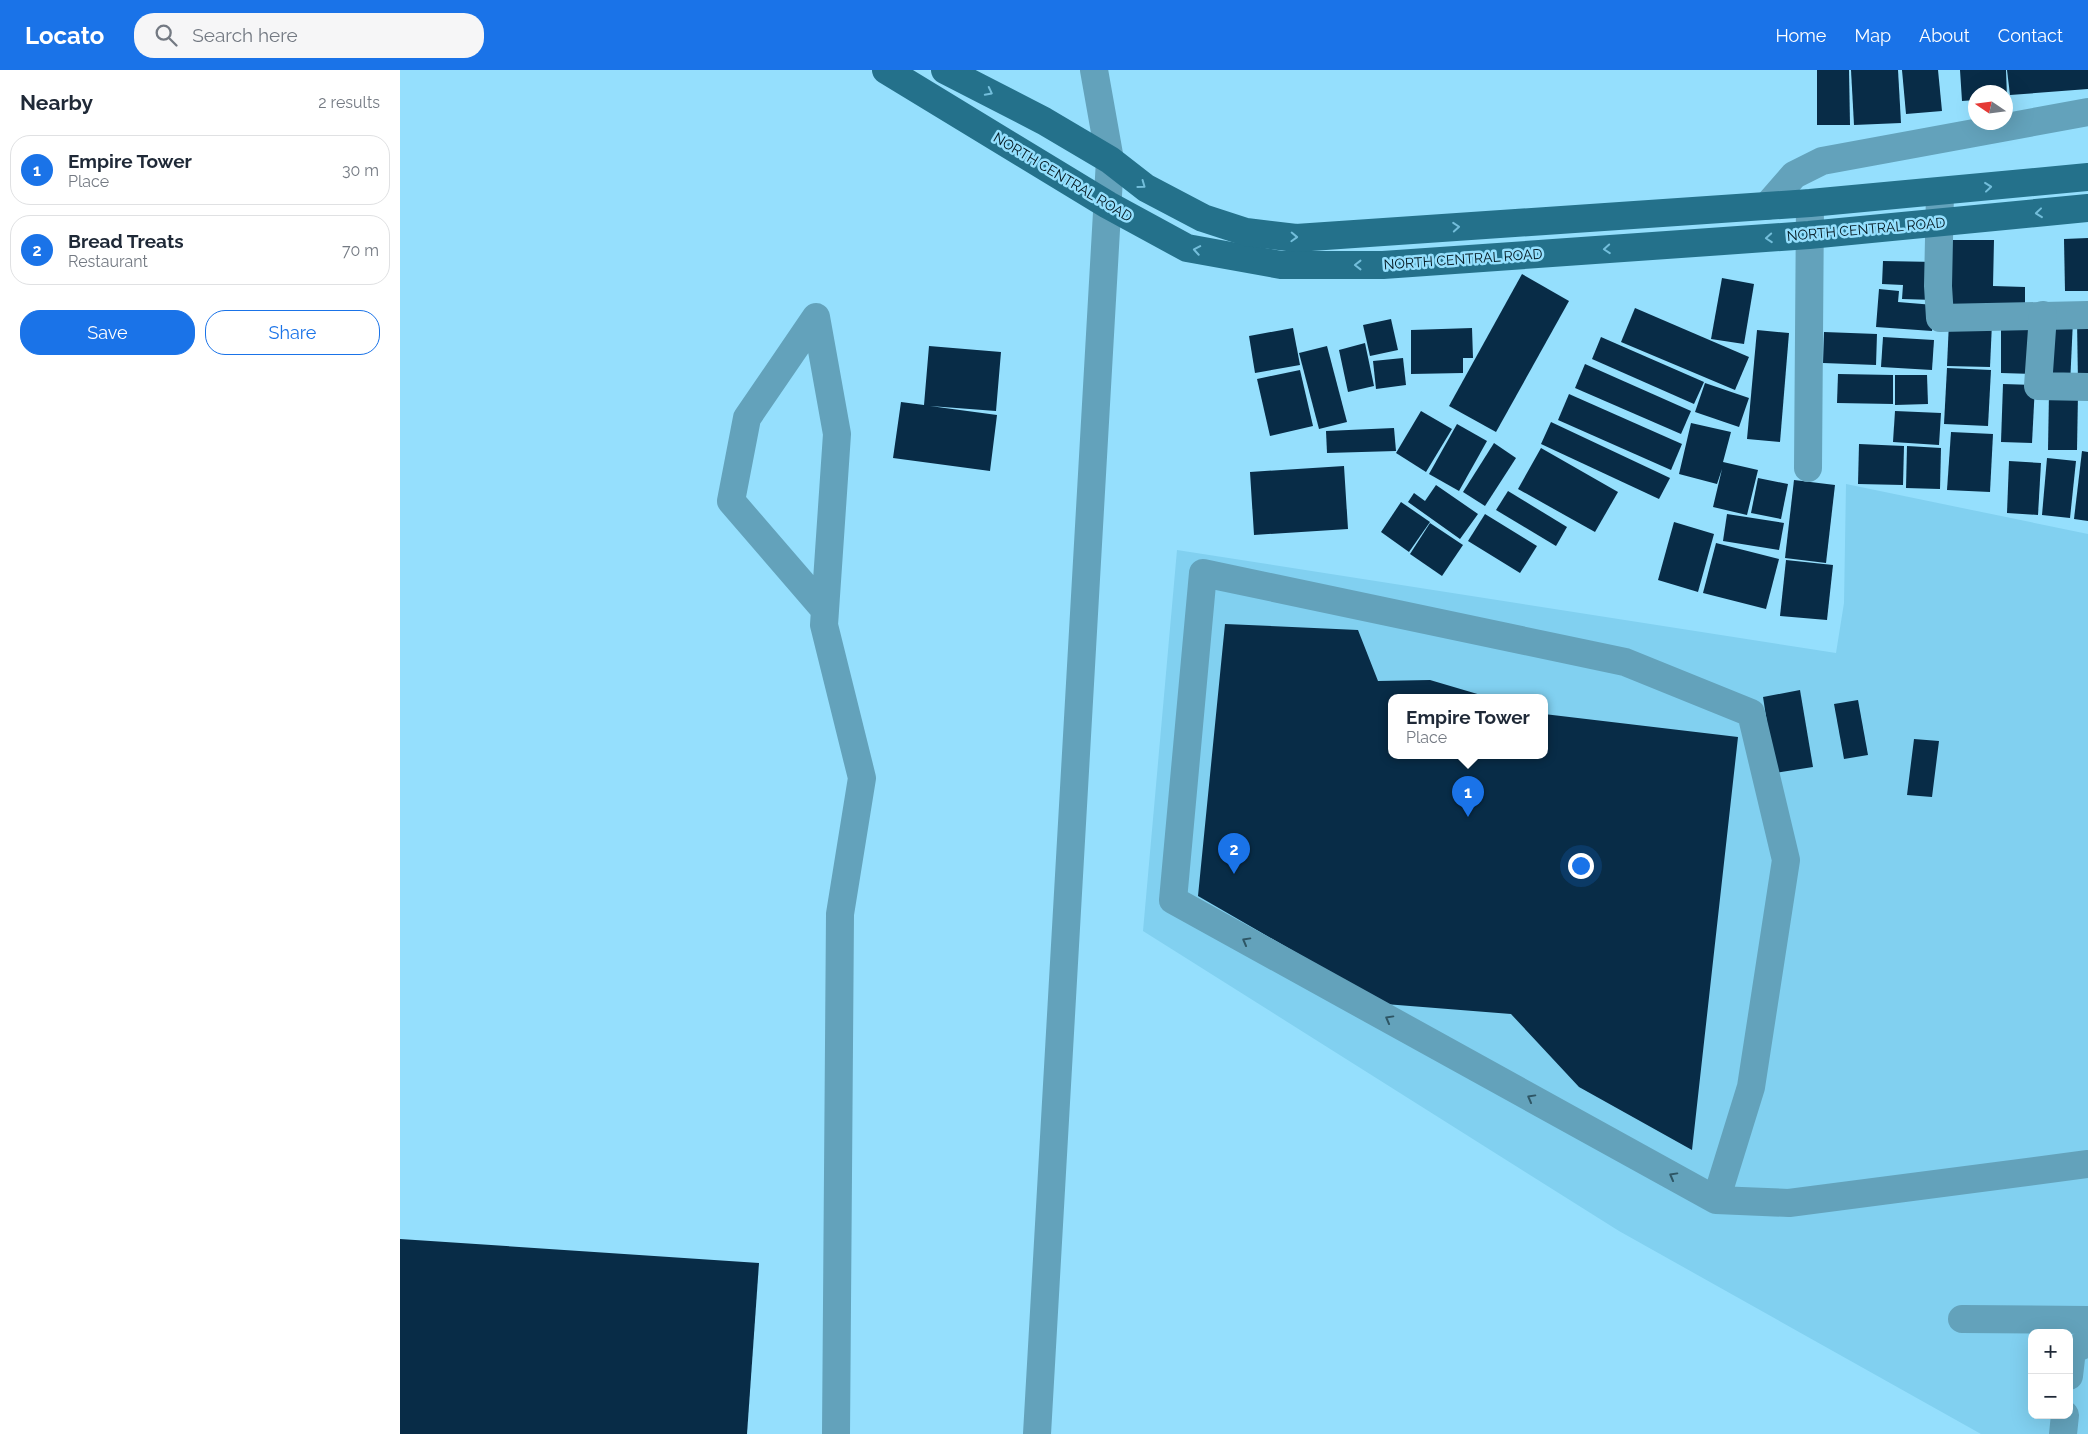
<!DOCTYPE html>
<meta charset="utf-8">
<style>
:root{--surface:#fff;--page:#f6f6f7;--text:#1f2937;--muted:#747a83;--line:#e0e1e3;--accent:#1a73e8}
body{margin:0;font-family:Raleway,sans-serif;background:var(--page);color:var(--text)}
.controls{position:absolute;right:15px;bottom:15px;display:grid;overflow:hidden;border-radius:10px;box-shadow:0 5px 20px #0002}
.controls button{width:45px;height:45px;display:grid;place-items:center;padding:0;border:0;border-bottom:1px solid var(--line);background:var(--surface);color:var(--text);font:25px sans-serif}
.compass{position:absolute;left:1568px;top:15px;width:45px;height:45px;border-radius:50%;background:var(--surface);box-shadow:0 5px 20px #0002;rotate:283deg}
.you{position:absolute;left:1180px;top:795px;width:18px;height:18px;margin:-12px;border:4px solid #fff;border-radius:50%;background:#1a73e8;box-shadow:0 0 0 8px #1a73e833}
.badge{display:grid;place-items:center;width:32px;height:32px;border-radius:50%;background:var(--accent);color:#fff;font-size:16px;font-weight:700}
.pin{position:absolute;translate:-50% -41px;filter:drop-shadow(0 1px 2px #0008)}
.pin::after{content:'';position:absolute;top:26px;width:18px;height:15px;background:inherit;clip-path:polygon(0 0,100% 0,50% 100%)}
.popup{position:absolute;left:988px;top:624px;width:160px;height:65px;box-sizing:border-box;display:grid;place-content:center;border-radius:10px;background:var(--surface);filter:drop-shadow(0 1px 4px #0005);font-size:16px;white-space:nowrap;color:var(--muted)}
.popup b{font-size:19px;color:var(--text)}
.popup::after{content:'';position:absolute;left:50%;top:100%;margin-left:-10px;border:10px solid transparent;border-top-color:var(--surface)}
.list{margin:0;padding:0;list-style:none}
h2{display:flex;justify-content:space-between;align-items:center;height:65px;margin:0;padding:0 20px;font-size:21px}
h2 small{font-size:16px;font-weight:400;color:var(--muted)}
.list li{display:grid;grid-template-columns:32px 1fr auto;gap:15px;align-items:center;box-sizing:border-box;height:70px;margin:0 10px 10px;padding:0 10px;border:1px solid var(--line);border-radius:20px}
.list b{display:block;font-size:19px;white-space:nowrap}
.list p{margin:0;font-size:16px;white-space:nowrap;color:var(--muted)}
.list em{font-size:16px;font-style:normal;color:var(--muted)}
.actions{display:flex;gap:10px;padding:15px 20px}
.actions a{flex:1;padding:11px 0;border:1px solid var(--accent);border-radius:20px;text-align:center;font-size:18px;color:var(--accent)}
.actions .main{background:var(--accent);color:#fff}
.icon{flex:none;width:28px;height:28px;fill:none;stroke:currentColor;stroke-width:2;stroke-linecap:round;stroke-linejoin:round}
.map{position:relative;flex:none;width:1688px;height:1364px;overflow:hidden}
header{display:flex;align-items:center;gap:30px;box-sizing:border-box;height:70px;padding:0 25px;background:var(--accent);color:#fff}
header strong{font-size:24px}
nav{display:flex;gap:28px;margin-inline-start:auto;font-size:18px}
.search{width:350px;height:45px;background:var(--page);display:flex;align-items:center;gap:12px;box-sizing:border-box;padding:0 18px;border-radius:20px;color:var(--muted);font-size:19px}
main{display:flex}
aside{flex:1;background:var(--surface)}
.map>svg:first-child{display:block}
</style>
<header>
<strong>Locato</strong>
<div class="search"><svg class="icon" aria-label="search" viewBox="0 0 24 24"><circle cx="10" cy="10" r="6"/><path d="M15 15l6 6"/></svg>Search here</div>
<nav><a>Home</a><a>Map</a><a>About</a><a>Contact</a></nav>
</header>
<main>
<aside>
<h2>Nearby<small>2 results</small></h2>
<ul class="list">
<li><span class="badge">1</span><div><b>Empire Tower</b><p>Place</p></div><em>30 m</em></li>
<li><span class="badge">2</span><div><b>Bread Treats</b><p>Restaurant</p></div><em>70 m</em></li>
</ul>
<div class="actions"><a class="main">Save</a><a>Share</a></div>
</aside>
<div class="map">
<svg width="1688" height="1364" viewBox="0 0 1688 1364">
<rect width="100%" height="100%" fill="#95dffd"/>
<path fill="#81d0f0" fill-rule="evenodd" d="M1446 414 1688 464V1364H1581L1219 1161 743 861 777 480 1436 583 1444 533ZM992 628H1144V686H992ZM1632 1263H1669V1345H1632Z"/>
<g fill="#082c47">
<path d="M1417 0H1449L1450 55H1417Z"/>
<path d="M1451 0H1498L1501 53 1454 55Z"/>
<path d="M1502 0H1538L1542 41 1506 44Z"/>
<path d="M1560 0H1606L1607 28H1606V22H1576V30L1562 31Z"/>
<path d="M1607 0H1688V19L1610 25Z"/>
<path d="M1688 168V221H1665L1664 169Z"/>
<path d="M1550 170H1594L1593 216 1625 217V239L1549 238Z"/>
<path d="M1483 191 1536 192 1535 230 1502 229 1503 215 1482 214Z"/>
<path d="M1122 204 1169 231 1096 362 1049 336Z"/>
<path d="M1322 208 1354 214 1344 274 1311 269Z"/>
<path d="M1479 219 1499 221 1498 232 1534 235 1532 261 1476 257Z"/>
<path d="M1235 238 1349 287 1335 320 1221 272Z"/>
<path d="M1601 248H1634V304L1601 303Z"/>
<path d="M991 249 998 280 970 286 963 255Z"/>
<path d="M1642 249 1673 250 1670 315 1640 313Z"/>
<path d="M1677 250H1688V314H1678Z"/>
<path d="M1549 252 1592 253 1590 297 1547 296Z"/>
<path d="M893 258 900 295 855 303 849 266Z"/>
<path d="M1072 258 1073 288H1063V303L1011 304V260Z"/>
<path d="M1357 260 1389 263 1380 372 1347 369Z"/>
<path d="M1424 262 1477 264 1476 295 1423 293Z"/>
<path d="M1201 267 1304 312 1294 334 1192 289Z"/>
<path d="M1483 267 1534 270 1532 300 1481 297Z"/>
<path d="M965 273 974 316 948 322 939 280Z"/>
<path d="M529 276 601 282 596 341 530 336 597 345 590 401 493 388 501 332 524 335Z"/>
<path d="M927 276 947 352 919 359 899 283Z"/>
<path d="M1003 288 1006 315 976 319 973 291Z"/>
<path d="M1185 294 1291 341 1281 364 1175 318Z"/>
<path d="M1547 298 1591 300 1588 356 1544 354Z"/>
<path d="M900 300 913 356 870 366 857 309Z"/>
<path d="M1438 304 1493 305V334L1437 333Z"/>
<path d="M1495 305H1527L1528 334 1495 335Z"/>
<path d="M1305 313 1349 328 1339 357 1295 342Z"/>
<path d="M1603 314 1635 315 1632 373 1601 372Z"/>
<path d="M1649 323H1678L1677 380H1648Z"/>
<path d="M1169 324 1282 374 1271 400 1158 350Z"/>
<path d="M1021 341 1052 359 1026 402 996 383Z"/>
<path d="M1495 341 1541 343 1539 375 1493 372Z"/>
<path d="M1151 352 1270 408 1259 429 1141 374Z"/>
<path d="M1291 353 1331 362 1323 392 1358 400 1347 445 1313 437 1322 399 1317 414 1279 404Z"/>
<path d="M1057 354 1087 371 1059 421 1029 404Z"/>
<path d="M994 358 996 381 927 383 926 361Z"/>
<path d="M1551 362 1593 364 1590 422 1547 420Z"/>
<path d="M1094 373 1116 388 1085 436 1063 422Z"/>
<path d="M1459 374 1504 376 1503 415 1458 414Z"/>
<path d="M1507 376 1541 378 1540 419 1506 418Z"/>
<path d="M1141 378 1218 422 1195 462 1118 419Z"/>
<path d="M1682 381 1688 382V451L1674 449Z"/>
<path d="M1647 388 1676 391 1670 448 1642 445Z"/>
<path d="M1609 391 1641 393 1638 445 1607 443Z"/>
<path d="M944 396 948 459 854 465 850 402Z"/>
<path d="M1358 408 1388 414 1381 449 1351 443Z"/>
<path d="M1394 410 1435 415 1426 493 1385 488Z"/>
<path d="M1036 415 1078 444 1060 469 1008 432 1014 423 1025 431Z"/>
<path d="M1108 421 1167 457 1156 476 1096 440Z"/>
<path d="M1001 432 1030 452 1009 482 981 462Z"/>
<path d="M1085 444 1137 476 1120 503 1068 471Z"/>
<path d="M1327 444 1384 453 1379 480 1323 471Z"/>
<path d="M1274 452 1314 464 1298 522 1258 510Z"/>
<path d="M1030 453 1063 475 1042 506 1010 484Z"/>
<path d="M1316 473 1379 489 1366 539 1303 523Z"/>
<path d="M1386 490 1433 495 1427 550 1380 546Z"/>
<path d="M825 554 958 560 978 611 1030 610 1091 628H992V686H1144V644L1338 667 1292 1080 1179 1017 1111 944 985 934 798 826Z"/>
<path d="M1400 620 1413 697 1375 703 1363 627Z"/>
<path d="M1458 630 1468 685 1444 689 1434 634Z"/>
<path d="M1514 669 1539 671 1532 727 1507 725Z"/>
<path d="M0 1169 359 1193 347 1364H0Z"/>
</g>
<g fill="none" stroke-linecap="round" stroke-linejoin="round">
<g stroke="#63a2bb" stroke-width="28">
<path d="M1540 122 1538 216 1540 248 1688 245"/>
<path d="M1367 136 1394 105 1422 91 1688 42"/>
<path d="M1643 245 1638 316 1688 317"/>
<path d="M1408 398 1410 133"/>
<path d="M425 540 331 431 347 348 416 247 437 364 424 555 462 708 440 844 436 1364"/>
<path d="M1316 1130 1351 1017 1386 790 1351 643 1225 592 803 503 773 830 1316 1130 1389 1133 1688 1094"/>
<path d="M1562 1249 1688 1250"/>
<path d="M1669 1306 1672 1280 1688 1273"/>
<path d="M637 1364 710 90 694 0"/>
<path d="M1663 1364 1665 1345"/>
</g>
<g stroke="#24718b" stroke-width="28">
<path d="M486 0 708 135 787 178 881 195H983L1409 165 1688 138"/>
<path d="M545 0 644 51 710 90 746 118 803 148 846 162 896 168 1410 133 1688 107"/>
</g>
</g>
<defs><path id="oneway-chevron" d="M-2-3.5L2.5 0L-2 3.5" fill="none" stroke-width="1.6" stroke-linecap="round" stroke-linejoin="round" transform="scale(1.25)"/></defs>
<g stroke="#73bedb">
<use href="#oneway-chevron" transform="translate(589 22) rotate(27)"/>
<use href="#oneway-chevron" transform="translate(742 115) rotate(36)"/>
<use href="#oneway-chevron" transform="translate(1588 117) rotate(-6)"/>
<use href="#oneway-chevron" transform="translate(1639 143) rotate(174)"/>
<use href="#oneway-chevron" transform="translate(1056 157) rotate(-4)"/>
<use href="#oneway-chevron" transform="translate(894 167) rotate(2)"/>
<use href="#oneway-chevron" transform="translate(1369 168) rotate(176)"/>
<use href="#oneway-chevron" transform="translate(1207 179) rotate(176)"/>
<use href="#oneway-chevron" transform="translate(797 180) rotate(-170)"/>
<use href="#oneway-chevron" transform="translate(958 195) rotate(180)"/>
</g>
<g stroke="#2e5665">
<use href="#oneway-chevron" transform="translate(846 871) rotate(-151)"/>
<use href="#oneway-chevron" transform="translate(989 949) rotate(-151)"/>
<use href="#oneway-chevron" transform="translate(1131 1028) rotate(-151)"/>
<use href="#oneway-chevron" transform="translate(1273 1106) rotate(-151)"/>
</g>
<g text-anchor="middle" stroke-width="5" stroke-linejoin="round" paint-order="stroke">
<g font-size="14" fill="#03171f" stroke="#95dffd">
<text transform="translate(663 107) rotate(31)" y="5">NORTH CENTRAL ROAD</text>
<text transform="translate(1466 159) rotate(-5)" y="5">NORTH CENTRAL ROAD</text>
<text transform="translate(1063 189) rotate(-4)" y="5">NORTH CENTRAL ROAD</text>
</g>
</g>
</svg>
<div class="controls">
<button>+</button>
<button>−</button>
</div>
<svg class="compass" viewBox="-18 -18 36 36"><path d="M0-13l5 13h-10z" fill="#e53935"/><path d="M0 13l5-13h-10z" fill="#747a83"/></svg>
<div class="you"></div>
<div class="pin badge" style="left:1068px;top:747px">1</div>
<div class="popup"><b>Empire Tower</b>Place</div>
<div class="pin badge" style="left:834px;top:804px">2</div>
</div>
</main>
